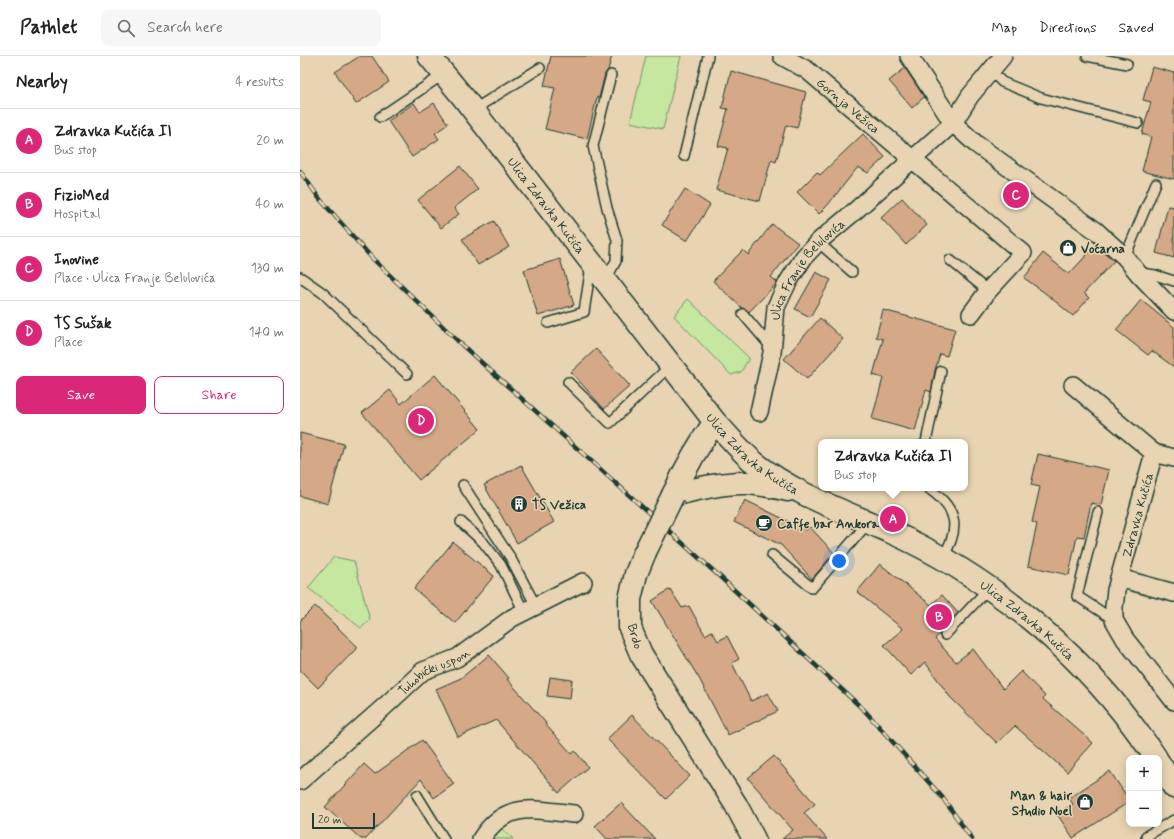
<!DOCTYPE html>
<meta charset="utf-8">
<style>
:root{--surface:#fff;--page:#f6f6f6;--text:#202124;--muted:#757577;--line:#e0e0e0;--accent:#db2777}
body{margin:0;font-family:Mynerve,sans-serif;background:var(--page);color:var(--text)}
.controls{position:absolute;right:12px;bottom:12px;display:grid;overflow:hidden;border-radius:8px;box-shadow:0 2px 10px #0003}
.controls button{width:36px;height:36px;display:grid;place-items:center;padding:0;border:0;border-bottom:1px solid var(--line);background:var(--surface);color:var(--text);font:20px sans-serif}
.scale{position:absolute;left:12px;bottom:10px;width:63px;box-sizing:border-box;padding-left:4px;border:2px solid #1f3d34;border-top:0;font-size:11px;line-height:14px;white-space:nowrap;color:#1f3d34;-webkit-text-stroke:3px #e8d4b2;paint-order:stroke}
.you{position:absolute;left:539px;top:505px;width:14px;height:14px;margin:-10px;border:3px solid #fff;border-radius:50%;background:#1a73e8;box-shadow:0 0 0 6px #1a73e833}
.badge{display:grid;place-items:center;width:26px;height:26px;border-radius:50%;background:var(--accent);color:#fff;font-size:13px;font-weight:700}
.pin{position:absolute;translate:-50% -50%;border:2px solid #fff;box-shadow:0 1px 4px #0006}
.popup{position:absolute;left:518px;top:383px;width:150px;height:52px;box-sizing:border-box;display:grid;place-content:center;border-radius:8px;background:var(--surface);filter:drop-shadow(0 1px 3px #0005);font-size:13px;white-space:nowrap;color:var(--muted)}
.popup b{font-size:15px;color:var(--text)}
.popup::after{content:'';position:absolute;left:50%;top:100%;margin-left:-8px;border:8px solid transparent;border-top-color:var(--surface)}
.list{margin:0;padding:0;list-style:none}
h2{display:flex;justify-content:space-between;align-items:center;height:52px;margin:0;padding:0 16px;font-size:17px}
h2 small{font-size:13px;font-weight:400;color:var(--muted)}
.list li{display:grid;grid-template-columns:26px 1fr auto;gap:12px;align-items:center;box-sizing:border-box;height:64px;padding:0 16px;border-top:1px solid var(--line)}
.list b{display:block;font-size:15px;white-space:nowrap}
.list p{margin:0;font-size:13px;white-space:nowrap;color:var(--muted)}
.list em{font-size:13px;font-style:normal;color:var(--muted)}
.actions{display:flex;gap:8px;padding:12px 16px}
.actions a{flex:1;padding:9px 0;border:1px solid var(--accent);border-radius:8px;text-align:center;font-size:14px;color:var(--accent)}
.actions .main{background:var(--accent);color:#fff}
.icon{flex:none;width:22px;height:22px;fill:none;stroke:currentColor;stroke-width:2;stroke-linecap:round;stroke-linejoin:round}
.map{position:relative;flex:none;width:874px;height:783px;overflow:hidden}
header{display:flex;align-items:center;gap:24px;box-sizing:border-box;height:56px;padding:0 20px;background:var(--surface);border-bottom:1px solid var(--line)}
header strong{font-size:19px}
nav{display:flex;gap:22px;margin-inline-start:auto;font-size:14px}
.search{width:280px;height:36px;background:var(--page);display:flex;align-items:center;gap:10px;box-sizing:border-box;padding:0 14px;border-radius:8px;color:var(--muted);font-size:15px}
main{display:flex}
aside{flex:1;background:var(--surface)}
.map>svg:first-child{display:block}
</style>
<header>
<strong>Pathlet</strong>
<div class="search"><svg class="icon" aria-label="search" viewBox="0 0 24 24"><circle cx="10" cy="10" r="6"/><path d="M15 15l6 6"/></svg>Search here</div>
<nav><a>Map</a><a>Directions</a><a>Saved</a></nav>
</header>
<main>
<aside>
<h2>Nearby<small>4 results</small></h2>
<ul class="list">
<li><span class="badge">A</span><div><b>Zdravka Kučića II</b><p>Bus stop</p></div><em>20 m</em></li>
<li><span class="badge">B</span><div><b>FizioMed</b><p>Hospital</p></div><em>40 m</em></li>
<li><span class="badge">C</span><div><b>Inovine</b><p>Place · Ulica Franje Belulovića</p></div><em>130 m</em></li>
<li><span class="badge">D</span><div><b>TS Sušak</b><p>Place</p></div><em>140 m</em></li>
</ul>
<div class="actions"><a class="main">Save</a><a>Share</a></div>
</aside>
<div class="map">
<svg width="874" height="783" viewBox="0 0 874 783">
<rect width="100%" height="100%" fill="#e8d4b2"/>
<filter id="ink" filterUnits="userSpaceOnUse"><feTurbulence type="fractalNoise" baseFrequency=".025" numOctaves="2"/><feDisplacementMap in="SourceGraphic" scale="8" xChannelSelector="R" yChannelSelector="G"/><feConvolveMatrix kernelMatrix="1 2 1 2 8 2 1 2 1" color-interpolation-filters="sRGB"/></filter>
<g filter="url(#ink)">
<g fill="#c5e7a0" stroke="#72926a">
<path d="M346 0H381L363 73 330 66Z"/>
<path d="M388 243 449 302 441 316 431 319 374 260Z"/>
<path d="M34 501 54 505 70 564 61 572 8 532Z"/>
<path d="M202 773 213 783H193Z"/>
</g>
<g fill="#d5a887" stroke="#1f3d34">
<path d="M60 0H72L89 26 56 48 35 16Z"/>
<path d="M251 0H312L308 14 305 18 299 42 297 41 287 83 245 73 255 32 244 30Z"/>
<path d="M852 11 874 17V123L842 115 851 81 842 78 851 46 843 44Z"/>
<path d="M605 12 624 41 612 52 589 25Z"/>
<path d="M431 15 506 36 497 72 486 69 476 106 471 104 460 145 416 134 428 92 418 90 428 53 422 52Z"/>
<path d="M114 47 120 56 134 47 148 68 135 77 139 83 112 101 88 65Z"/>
<path d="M563 78 585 101 568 117 558 111 527 150 519 158 497 136 517 116 520 119Z"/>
<path d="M160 110 178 133 154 152 159 158 141 172 118 144Z"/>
<path d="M385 133 410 149 387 185 362 169Z"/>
<path d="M602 142 627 169 606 189 581 162Z"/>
<path d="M868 150 874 151V202L856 197Z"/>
<path d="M194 165 209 191 178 209 162 183Z"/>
<path d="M472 168 498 187 471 221 477 226 476 228 449 256 445 253 442 252 413 225 443 194 448 199Z"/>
<path d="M796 189 814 205 784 237 789 242 773 260 745 237 724 222 743 197 769 218Z"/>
<path d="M260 203 274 249 238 260 224 214Z"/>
<path d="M516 216 531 224 510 261 495 253Z"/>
<path d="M841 244 874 271V311L852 295 848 299 816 274Z"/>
<path d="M583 254 655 273 647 300 640 298 635 314 631 336 626 334 615 375 572 363 583 322 573 319 583 283 576 281Z"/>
<path d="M520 262 543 283 507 323 484 303Z"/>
<path d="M296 293 330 330 304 353 271 316Z"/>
<path d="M135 319 180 373 119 424 62 357 90 334 101 348Z"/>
<path d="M0 377 44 388 28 448 0 440Z"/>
<path d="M738 398 809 414 801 449 791 447 784 481 777 480 769 519 728 510 737 468 732 466 740 431 731 429Z"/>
<path d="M221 409 254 466 217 487 184 429Z"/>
<path d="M445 444 506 474 510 471 534 497 512 523 481 489 434 466Z"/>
<path d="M153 486 194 520 155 567 114 533Z"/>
<path d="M580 508 631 549 642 539 658 557 635 583 656 606 673 593 703 633 721 615 745 640 743 643 793 687 767 716 715 670 697 687 650 641 625 606 611 619 584 589 603 573 557 536Z"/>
<path d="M370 533 382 552 389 550 405 579 412 575 418 585 427 580 439 603 432 607 451 645 468 637 478 655 428 679 400 624 352 545Z"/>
<path d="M15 550 58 591 18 632 0 614V565Z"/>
<path d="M189 599 209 622 207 623 246 667 245 668 272 698 275 695 288 711 259 737 196 664 158 681 136 633 161 622Z"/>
<path d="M250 621 272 624 270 643 247 640Z"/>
<path d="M332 659 390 720 366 743 307 683Z"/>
<path d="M122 684 154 728 134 742 121 723 66 783H61L25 751 64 708 75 718Z"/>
<path d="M474 700 515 748 504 757 527 783H482L493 774 448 722Z"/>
<path d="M810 715 829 744V746L773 782 757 758 773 748 769 742Z"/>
<path d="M321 747 355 783H307L295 770Z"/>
</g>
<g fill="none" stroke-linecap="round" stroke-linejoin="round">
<g stroke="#1f3d34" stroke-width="12">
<g id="service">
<path d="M787 0 827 8"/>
<path d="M691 15 702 26 741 42 838 67"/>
<path d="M173 54 240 12"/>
<path d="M80 61 144 18"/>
<path d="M384 100 408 0"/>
<path d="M518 186 552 216"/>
<path d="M825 201 856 127"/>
<path d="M650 204 688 235"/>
<path d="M841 217 855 219 874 225"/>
<path d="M0 221 23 237 107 318"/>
<path d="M306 223 316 205 317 184 307 152 293 90 311 19"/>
<path d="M443 258 472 292"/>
<path d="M248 267 284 256 291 210"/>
<path d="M268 326 310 367 371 309"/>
<path d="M626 386 641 315"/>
<path d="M163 429 210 501 236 550"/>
<path d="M628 432C658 453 661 472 642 503"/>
<path d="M798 456 777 540 814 564"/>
<path d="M161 466 183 486 201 509 224 556"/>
<path d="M472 499 512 532 568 467"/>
<path d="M645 579 688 533"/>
<path d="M117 739 144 783"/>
<path d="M848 783 846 780 874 764"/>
</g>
</g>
<g stroke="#1f3d34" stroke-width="20">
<g id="minor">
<path id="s1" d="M482 0 507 14 723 197 688 235 671 258"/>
<path d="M609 0 653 67 676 88 795 174 825 201 838 217 874 255"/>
<path d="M773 329 854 397 816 534 814 551V564L825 583 874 645"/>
<path id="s2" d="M459 356 472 297 476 251 488 226 504 201 518 186 555 155 653 67 670 40 703 0"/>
<path d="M854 397 874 402"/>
<path d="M819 522 874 537"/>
<path id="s3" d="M0 725 84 651 123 615 157 602 212 562 283 526"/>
<path d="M181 783C206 744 234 754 274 758"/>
</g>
</g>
<g stroke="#1f3d34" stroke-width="25">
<g id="secondary">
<path id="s4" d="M129 0 163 41 415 366C428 379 440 395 455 407 499 442 556 459 606 483 693 525 775 593 833 670 841 681 849 691 856 702"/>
<path d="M373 439C396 433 424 426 448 427 461 428 475 431 488 434"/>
<path d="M373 439C385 413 398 389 415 366"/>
<path d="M345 496 336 518 330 543V572L341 598 436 749 454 783"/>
<path d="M859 707 874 731"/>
</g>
</g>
<use href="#service" stroke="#e8d4b2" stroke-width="9"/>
<use href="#minor" stroke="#e8d4b2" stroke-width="17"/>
<use href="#secondary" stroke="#e8d4b2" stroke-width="22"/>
<g stroke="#1f3d34" stroke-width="4.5">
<path id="rail" d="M0 115 19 142 72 202 162 289 418 519 565 655 642 741 672 783"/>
</g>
<use href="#rail" stroke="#e8d4b2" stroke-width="3" stroke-dasharray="9" stroke-linecap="butt"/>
<g stroke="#1f3d34" stroke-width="25" stroke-linecap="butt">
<path id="secondary-bridge" d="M345 496 373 439"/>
</g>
<use href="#secondary-bridge" stroke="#e8d4b2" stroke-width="22"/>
</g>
</g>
<defs>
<g id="shop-disc" transform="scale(0.9)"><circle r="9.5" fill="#1f3d34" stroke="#e8d4b2"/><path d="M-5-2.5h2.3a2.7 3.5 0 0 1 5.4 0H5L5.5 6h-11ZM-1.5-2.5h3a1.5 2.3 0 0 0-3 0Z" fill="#fff"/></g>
<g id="building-disc" transform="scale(0.9)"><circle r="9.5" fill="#1f3d34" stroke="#e8d4b2"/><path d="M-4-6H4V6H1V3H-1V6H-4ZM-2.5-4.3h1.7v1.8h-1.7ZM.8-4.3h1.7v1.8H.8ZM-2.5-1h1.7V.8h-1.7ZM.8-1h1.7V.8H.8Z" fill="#fff"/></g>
<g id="cafe-disc" transform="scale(0.9)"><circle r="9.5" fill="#1f3d34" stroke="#e8d4b2"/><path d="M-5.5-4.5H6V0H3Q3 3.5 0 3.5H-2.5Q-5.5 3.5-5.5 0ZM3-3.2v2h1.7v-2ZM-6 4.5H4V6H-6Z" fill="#fff"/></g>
</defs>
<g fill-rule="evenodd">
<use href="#shop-disc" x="768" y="192"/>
<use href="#building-disc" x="219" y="448"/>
<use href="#cafe-disc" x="464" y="467"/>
<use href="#shop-disc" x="785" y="746"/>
</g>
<g text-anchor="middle" stroke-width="3" stroke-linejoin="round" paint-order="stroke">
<g font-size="13" fill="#1f3d34" stroke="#e8d4b2">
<text dy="5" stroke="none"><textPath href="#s1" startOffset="83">Gornja Vežica</textPath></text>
<text dy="5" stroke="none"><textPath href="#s4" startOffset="190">Ulica Zdravka Kučića</textPath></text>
<text dy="5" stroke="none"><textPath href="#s2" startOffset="155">Ulica Franje Belulovića</textPath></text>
<text dy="5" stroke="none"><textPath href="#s4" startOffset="514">Ulica Zdravka Kučića</textPath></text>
<text transform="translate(837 459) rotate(-75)" y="5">Zdravka Kučića</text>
<text dy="5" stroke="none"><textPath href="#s4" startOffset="838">Ulica Zdravka Kučića</textPath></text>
<text transform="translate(336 580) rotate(73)" y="5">Brdo</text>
<text dy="5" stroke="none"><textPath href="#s3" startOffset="174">Tuhobićki uspon</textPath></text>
</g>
<g font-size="13" font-weight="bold" fill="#1f3d34" stroke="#e8d4b2" text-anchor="start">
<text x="781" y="197">Voćarna</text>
<text x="232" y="453">TS Vežica</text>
<text x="477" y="472">Caffe bar Ankora</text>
<text x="772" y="744" text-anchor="end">Man &amp; hair<tspan x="772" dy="15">Studio Noel</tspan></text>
</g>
</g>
</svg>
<div class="controls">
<button>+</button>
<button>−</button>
</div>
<div class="scale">20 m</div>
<div class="you"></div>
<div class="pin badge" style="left:593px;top:463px">A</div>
<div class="popup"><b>Zdravka Kučića II</b>Bus stop</div>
<div class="pin badge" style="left:639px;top:561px">B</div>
<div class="pin badge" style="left:716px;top:139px">C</div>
<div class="pin badge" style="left:121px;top:365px">D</div>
</div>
</main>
